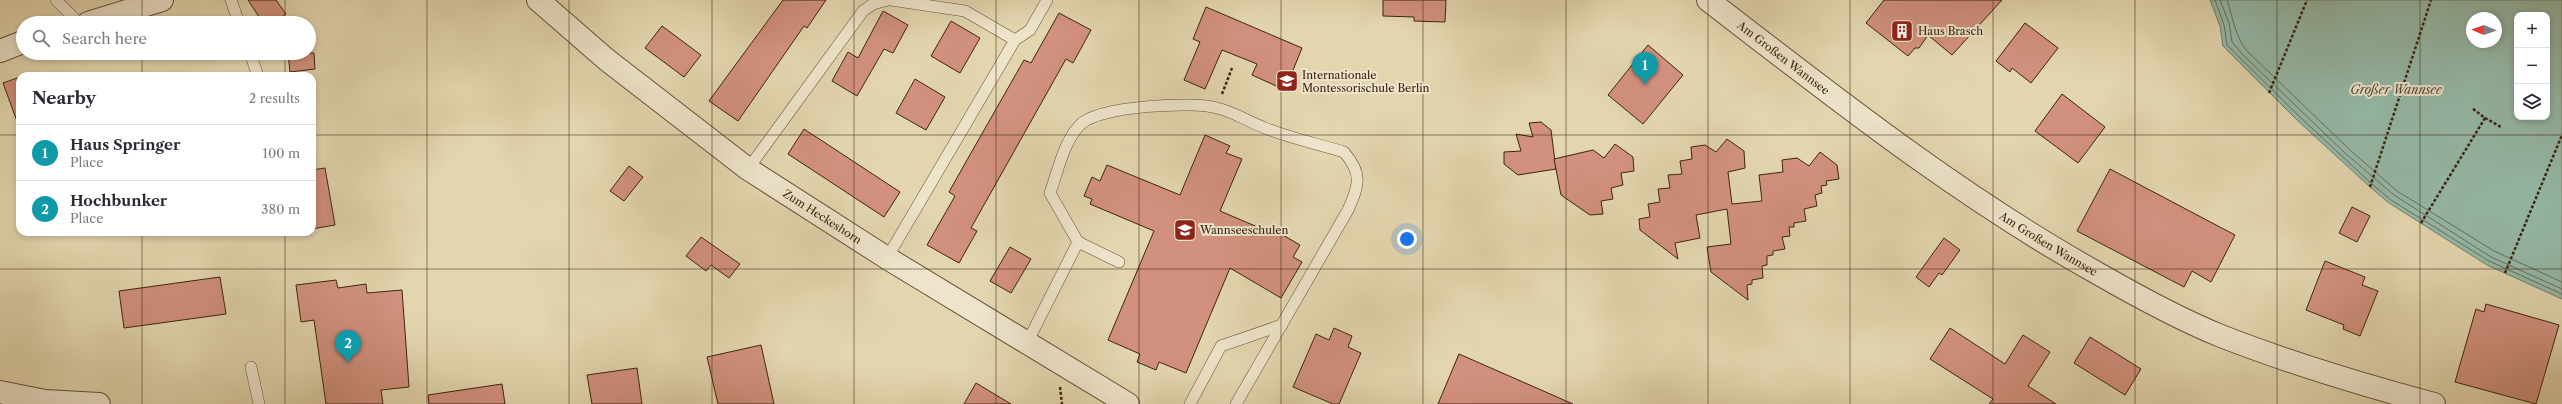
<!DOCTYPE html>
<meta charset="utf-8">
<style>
:root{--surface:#fff;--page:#f7f7f7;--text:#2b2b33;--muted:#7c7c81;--line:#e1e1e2;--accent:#8f2418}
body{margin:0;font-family:"Libre Caslon Text",serif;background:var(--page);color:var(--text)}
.controls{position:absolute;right:12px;top:12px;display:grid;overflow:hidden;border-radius:8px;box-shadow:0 2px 6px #0003}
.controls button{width:36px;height:36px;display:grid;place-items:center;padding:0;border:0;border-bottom:1px solid var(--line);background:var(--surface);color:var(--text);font:20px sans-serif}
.compass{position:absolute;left:2466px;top:12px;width:36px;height:36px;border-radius:50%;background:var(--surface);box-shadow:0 2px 6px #0003;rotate:272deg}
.you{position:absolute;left:1407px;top:239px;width:14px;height:14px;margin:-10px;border:3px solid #fff;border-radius:50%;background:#1a73e8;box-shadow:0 0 0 6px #1a73e833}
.badge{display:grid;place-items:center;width:26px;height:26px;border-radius:50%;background:var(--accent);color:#fff;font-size:13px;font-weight:700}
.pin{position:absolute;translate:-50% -33px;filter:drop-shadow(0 1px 2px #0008)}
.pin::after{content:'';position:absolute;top:21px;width:14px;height:12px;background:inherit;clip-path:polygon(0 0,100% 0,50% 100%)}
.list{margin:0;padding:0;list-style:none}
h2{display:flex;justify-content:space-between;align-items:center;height:52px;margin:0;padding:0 16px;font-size:17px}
h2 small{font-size:13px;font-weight:400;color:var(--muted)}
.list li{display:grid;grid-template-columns:26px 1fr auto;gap:12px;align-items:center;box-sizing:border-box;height:56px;padding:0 16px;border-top:1px solid var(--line)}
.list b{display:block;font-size:15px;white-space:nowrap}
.list p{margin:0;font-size:13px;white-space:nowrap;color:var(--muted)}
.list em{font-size:13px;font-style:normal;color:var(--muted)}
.icon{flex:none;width:22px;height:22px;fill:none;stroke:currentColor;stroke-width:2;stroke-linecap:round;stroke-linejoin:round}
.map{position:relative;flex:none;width:2562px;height:404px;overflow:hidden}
.search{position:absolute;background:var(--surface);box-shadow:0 2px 6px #0003;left:16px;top:16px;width:300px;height:44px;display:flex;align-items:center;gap:10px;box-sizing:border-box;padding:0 14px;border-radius:22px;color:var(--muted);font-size:15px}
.panel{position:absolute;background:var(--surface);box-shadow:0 2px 6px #0003;left:16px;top:72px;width:300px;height:164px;border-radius:12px}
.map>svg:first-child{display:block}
</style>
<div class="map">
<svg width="2562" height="404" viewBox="0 0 2562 404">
<rect width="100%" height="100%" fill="#e3d6af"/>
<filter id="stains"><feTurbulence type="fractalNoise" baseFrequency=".005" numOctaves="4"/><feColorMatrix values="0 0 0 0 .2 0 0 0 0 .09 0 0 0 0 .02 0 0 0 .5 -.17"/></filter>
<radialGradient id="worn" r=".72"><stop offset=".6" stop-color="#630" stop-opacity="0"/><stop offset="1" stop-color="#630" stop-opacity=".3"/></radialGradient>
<path fill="#95b9a8" stroke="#717d6b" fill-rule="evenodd" d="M2210 0H2562V299L2487 265 2389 203 2370 187 2298 121 2223 46 2220 26ZM2517 15H2547V117H2517ZM2472 18H2496V42H2472Z"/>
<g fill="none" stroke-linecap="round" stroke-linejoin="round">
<g stroke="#686e5c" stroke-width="1">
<path d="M2215 0 2224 25 2227 45 2301 118 2372 184 2391 200 2489 261 2562 294"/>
<path d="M2220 0 2229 23 2232 42 2243 55 2346 154 2394 195 2491 257 2562 289"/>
<path d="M2227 0C2233 18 2235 36 2247 51L2350 150 2397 191 2494 251 2562 282"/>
</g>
</g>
<g fill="#d2917f" stroke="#3c2410">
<path d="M248 0H276L286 14 273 23H263Z"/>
<path d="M783 0H826L807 28 804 26 738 121 709 101Z"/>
<path d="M1383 0H1446L1445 22 1414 21V17L1383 16Z"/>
<path d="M1884 0H2002L1952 55 1928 35 1919 48H1915L1908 56 1866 23Z"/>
<path d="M1206 7 1302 48 1285 90 1252 75 1257 64 1222 50 1205 89 1184 80 1200 42 1193 39Z"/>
<path d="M883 11 908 25 893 53 884 49 857 96 832 81 848 52 858 58Z"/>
<path d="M1059 13 1091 30 1073 63 1066 59 971 228 977 231 959 263 927 245 955 196 949 192 967 160 1024 60 1031 63Z"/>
<path d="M951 21 980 38 960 73 931 56Z"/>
<path d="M2025 23 2058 48 2031 83 2012 68 2010 72 1996 61Z"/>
<path d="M662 26 701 55 684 77 645 48Z"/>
<path d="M1648 45 1683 75 1643 124 1608 95Z"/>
<path d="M288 53H314L315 69 290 72Z"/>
<path d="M20 77V124H18L3 83Z"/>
<path d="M915 79 945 97 926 130 896 113Z"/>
<path d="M2062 94 2105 127 2078 163 2035 131Z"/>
<path d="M1541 122 1551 130 1556 169 1518 175 1504 164V152L1521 151 1516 134 1533 137 1529 123Z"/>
<path d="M804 129 900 192 884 217 788 154Z"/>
<path d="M1205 135 1230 146 1226 153 1242 159 1220 211 1267 231 1269 227 1300 245 1293 257 1302 262 1281 298 1230 268 1186 373 1159 362 1156 370 1137 362 1140 354 1108 340 1154 231 1090 204 1092 199 1084 196 1092 177 1100 181 1107 165 1180 195Z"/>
<path d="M1727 139 1744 151 1745 168 1728 172 1732 204 1762 201 1759 175 1783 172 1782 160 1797 158 1809 166 1820 152 1837 165 1839 179 1826 181 1827 185 1821 186 1822 193 1815 195 1817 206 1804 209 1806 221 1794 223V227H1789L1790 236 1782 237 1785 249 1773 251V255L1767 256V265L1762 266 1763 278 1752 280V284L1747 285 1748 300 1711 272 1707 247 1731 244 1727 209 1696 215 1700 238 1675 243 1678 259 1640 230 1639 219 1650 217 1648 204 1660 202 1658 189 1670 188 1668 175 1682 174 1680 161 1692 159 1691 147 1705 145 1716 152Z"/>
<path d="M1615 144 1633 157 1634 171 1621 173 1623 185 1611 188 1613 199 1601 201 1603 214 1590 215 1561 195 1554 159 1593 150 1604 158Z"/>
<path d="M629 166 643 177 624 201 610 191Z"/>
<path d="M325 168 335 225 312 229V170Z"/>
<path d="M2110 169 2235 235 2211 282 2192 271 2184 287 2077 231Z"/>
<path d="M2352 207 2370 216 2357 242 2339 233Z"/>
<path d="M701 237 740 264 729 278 711 265 706 271 686 256Z"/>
<path d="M1944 238 1960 250 1942 275 1939 273 1929 287 1916 277Z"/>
<path d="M1010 247 1031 259 1011 293 990 281Z"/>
<path d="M2325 261 2365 277 2362 285 2378 291 2360 336 2343 329 2344 325 2306 310Z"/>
<path d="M220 277 226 314 124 328 119 291Z"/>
<path d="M336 280 338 288 366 284 367 293 402 290 409 387 381 390 383 404H326L314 320 301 322 296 285Z"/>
<path d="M2486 304 2559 325 2536 404 2455 382 2476 309 2484 312Z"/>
<path d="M1334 328 1352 336 1348 347 1361 353 1339 404H1333L1293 387 1316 334 1329 340Z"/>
<path d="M1950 328 2005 364 2023 335 2050 352 2028 386 2056 404H1989L1993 399 1930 359Z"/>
<path d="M2090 337 2141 369 2125 395 2074 363Z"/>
<path d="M761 345 774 404H718L707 357Z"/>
<path d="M1459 354 1573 404H1438Z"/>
<path d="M637 368 642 404H592L587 375Z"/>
<path d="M976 383 1011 404H964Z"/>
<path d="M502 384 505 404H429L428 395Z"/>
</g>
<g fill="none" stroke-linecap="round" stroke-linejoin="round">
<g stroke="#665038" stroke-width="12">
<g id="lane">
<path d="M56 0 79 23"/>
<path d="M231 0 239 23"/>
<path d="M891 0 965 11 1015 40"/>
<path d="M250 53 258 76"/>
<path d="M748 169 863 11 873 4 888 0"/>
<path d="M1078 242 1050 193C1058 171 1064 140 1081 124 1099 106 1194 101 1217 108 1234 112 1249 122 1265 128 1290 138 1318 144 1344 152 1363 174 1359 185 1348 210L1236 404"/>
<path d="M887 258 1015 40 1030 30 1047 0"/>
<path d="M1027 343 1078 242 1119 262"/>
<path d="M251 367 259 404"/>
<path d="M1190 404 1221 346 1282 325"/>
</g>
</g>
<g stroke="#665038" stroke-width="24">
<g id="street">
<path id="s1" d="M538 0 607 60 748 169 887 258 1128 404"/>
<path id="s2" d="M1708 0C1834 97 1959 196 2097 273 2137 296 2179 319 2221 336 2290 363 2363 385 2434 404"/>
<path d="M88 23 162 0"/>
<path d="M0 51 23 42"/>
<path d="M0 392 45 401 99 404"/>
</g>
</g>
<g stroke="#3c2410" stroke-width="2.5" stroke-dasharray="3 2" stroke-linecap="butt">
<path d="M2269 93 2307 0"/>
<path d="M1222 94 1232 68"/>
<path d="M2485 118 2501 127"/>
<path d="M2370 187 2431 0"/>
<path d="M2421 223 2485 118 2472 108"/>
<path d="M2505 273 2562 135"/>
<path d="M1060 387 1062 404"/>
</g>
<use href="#lane" stroke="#ede4cb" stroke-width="11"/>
<use href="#street" stroke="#ede4cb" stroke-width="22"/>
</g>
<path fill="none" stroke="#3c2410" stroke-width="1" stroke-opacity="0.55" d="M142 0V23M285 0V23M427 0V404M569 0V404M712 0V404M854 0V404M996 0V404M1139 0V404M1281 0V404M1423 0V404M1566 0V404M1708 0V404M1850 0V404M1993 0V404M2135 0V404M2277 0V404M2420 0V404M142 53V76M285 53V76M0 135H20M312 135H2562M142 232V404M285 232V404M0 269H2562"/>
<defs>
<g id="building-square" transform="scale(1.15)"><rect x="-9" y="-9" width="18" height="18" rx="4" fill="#8f2418" stroke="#ede4cb"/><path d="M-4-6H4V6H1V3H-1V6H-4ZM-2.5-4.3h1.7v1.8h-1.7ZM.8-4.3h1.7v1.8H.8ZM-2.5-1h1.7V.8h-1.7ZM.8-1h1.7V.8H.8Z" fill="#fff"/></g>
<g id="school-square" transform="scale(1.15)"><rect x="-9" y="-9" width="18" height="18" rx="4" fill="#8f2418" stroke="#ede4cb"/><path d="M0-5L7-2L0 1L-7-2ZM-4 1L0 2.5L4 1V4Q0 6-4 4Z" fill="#fff"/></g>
<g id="university-square" transform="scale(1.15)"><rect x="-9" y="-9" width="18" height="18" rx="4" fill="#8f2418" stroke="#ede4cb"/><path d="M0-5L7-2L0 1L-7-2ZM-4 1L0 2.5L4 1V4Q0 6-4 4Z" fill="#fff"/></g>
</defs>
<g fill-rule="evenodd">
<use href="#building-square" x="1902" y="31"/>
<use href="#school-square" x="1287" y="81"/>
<use href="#university-square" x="1185" y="230"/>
</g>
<g text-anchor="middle" stroke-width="4" stroke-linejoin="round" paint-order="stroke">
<g font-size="11" fill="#3c2410" stroke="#ede4cb" text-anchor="start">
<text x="1918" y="35">Haus Brasch</text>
<text x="1302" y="79">Internationale<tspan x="1302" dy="13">Montessorischule Berlin</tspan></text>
<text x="1200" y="234">Wannseeschulen</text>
</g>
<g font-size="11" fill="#3c2410" stroke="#ede4cb">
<text dy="4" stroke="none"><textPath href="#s2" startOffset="95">Am Großen Wannsee</textPath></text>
<text dy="4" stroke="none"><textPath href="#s1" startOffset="358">Zum Heckeshorn</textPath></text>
<text dy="4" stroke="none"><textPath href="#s2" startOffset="419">Am Großen Wannsee</textPath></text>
</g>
<g font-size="12" font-style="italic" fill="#524936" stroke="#ede4cb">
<text x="2396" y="94">Großer Wannsee</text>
</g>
</g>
<rect width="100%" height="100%" filter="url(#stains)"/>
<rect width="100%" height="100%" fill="url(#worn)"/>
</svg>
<div class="controls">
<button>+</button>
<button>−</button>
<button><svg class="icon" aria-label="layers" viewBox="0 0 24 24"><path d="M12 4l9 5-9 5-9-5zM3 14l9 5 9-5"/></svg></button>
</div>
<svg class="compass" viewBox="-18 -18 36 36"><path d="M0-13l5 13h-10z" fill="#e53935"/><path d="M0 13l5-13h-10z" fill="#7c7c81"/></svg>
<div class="you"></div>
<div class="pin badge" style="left:1645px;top:85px;background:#0f9aa8">1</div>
<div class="pin badge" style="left:348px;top:363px;background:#0f9aa8">2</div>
<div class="search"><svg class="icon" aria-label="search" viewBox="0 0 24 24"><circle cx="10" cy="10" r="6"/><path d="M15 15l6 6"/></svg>Search here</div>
<section class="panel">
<h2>Nearby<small>2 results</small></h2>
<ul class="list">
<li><span class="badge" style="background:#0f9aa8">1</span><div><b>Haus Springer</b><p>Place</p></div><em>100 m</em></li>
<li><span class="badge" style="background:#0f9aa8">2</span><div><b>Hochbunker</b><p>Place</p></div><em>380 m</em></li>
</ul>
</section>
</div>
